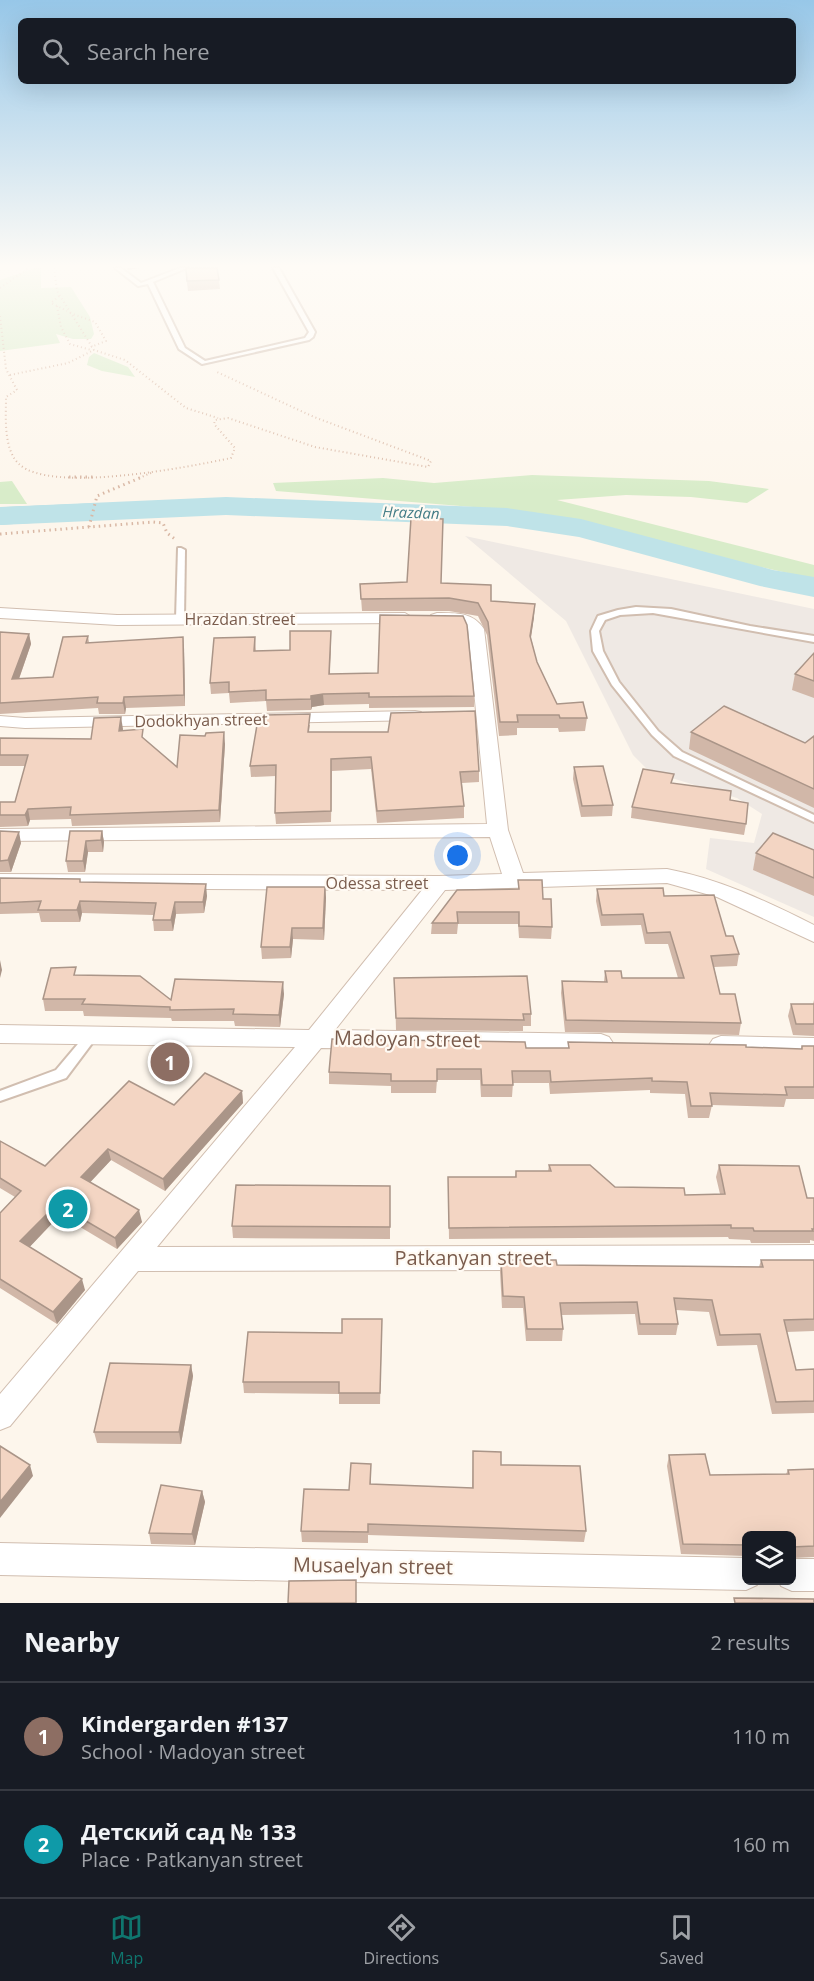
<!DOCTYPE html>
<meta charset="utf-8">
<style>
:root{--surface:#171b24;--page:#242831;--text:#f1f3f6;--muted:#9ea1a6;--line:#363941;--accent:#0f766e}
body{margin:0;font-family:"Open Sans",sans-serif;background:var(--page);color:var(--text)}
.controls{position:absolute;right:18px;bottom:18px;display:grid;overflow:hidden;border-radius:9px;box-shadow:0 6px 24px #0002}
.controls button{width:54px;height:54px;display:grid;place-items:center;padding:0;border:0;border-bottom:2px solid var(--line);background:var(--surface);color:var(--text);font:30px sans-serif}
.you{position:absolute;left:458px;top:856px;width:21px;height:21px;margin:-15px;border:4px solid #fff;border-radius:50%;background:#1a73e8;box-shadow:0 0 0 9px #1a73e833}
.badge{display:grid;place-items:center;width:39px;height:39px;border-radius:50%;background:var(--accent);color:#fff;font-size:20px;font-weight:700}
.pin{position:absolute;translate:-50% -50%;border:3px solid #fff;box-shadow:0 2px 6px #0006}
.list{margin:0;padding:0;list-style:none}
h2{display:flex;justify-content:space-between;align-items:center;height:78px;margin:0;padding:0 24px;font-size:26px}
h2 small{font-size:20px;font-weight:400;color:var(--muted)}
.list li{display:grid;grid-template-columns:39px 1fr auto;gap:18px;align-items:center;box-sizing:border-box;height:108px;padding:0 24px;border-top:2px solid var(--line)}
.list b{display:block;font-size:22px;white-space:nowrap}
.list p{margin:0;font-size:20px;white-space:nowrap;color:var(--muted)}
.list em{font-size:20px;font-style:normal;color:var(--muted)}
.icon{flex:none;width:33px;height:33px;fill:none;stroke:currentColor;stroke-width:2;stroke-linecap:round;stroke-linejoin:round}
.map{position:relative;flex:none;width:814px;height:1603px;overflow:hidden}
.search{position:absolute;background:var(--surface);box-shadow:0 6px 24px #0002;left:18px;right:18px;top:18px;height:66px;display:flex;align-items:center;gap:15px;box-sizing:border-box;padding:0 21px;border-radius:9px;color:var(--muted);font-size:22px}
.sheet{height:294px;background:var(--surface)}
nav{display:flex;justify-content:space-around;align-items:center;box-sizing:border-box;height:84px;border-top:2px solid var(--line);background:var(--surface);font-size:16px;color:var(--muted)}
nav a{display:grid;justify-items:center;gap:3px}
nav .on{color:var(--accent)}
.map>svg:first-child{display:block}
</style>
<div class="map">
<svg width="814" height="1603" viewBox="0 0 814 1603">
<rect width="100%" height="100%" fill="#fdf6ec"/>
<path fill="#efe9e4" d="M465 536 814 609V917L706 869 710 838 754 843 762 814 737 798 649 771 633 755 566 621Z"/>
<g fill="#d8ecc9">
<path d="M35 268H41V288L71 287 90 317 94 334 91 339H73L56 334 60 343 0 351V280Z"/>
<path d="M94 353 128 367 135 377 102 371 87 365 89 357Z"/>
<path d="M532 475 709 481 769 489 747 503 691 497 626 495 557 500 814 565V579L510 510 276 491 273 483 383 478 434 483Z"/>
<path d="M12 481 27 504H0V482Z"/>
</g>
<path fill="#bfe3e8" stroke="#a5d3da" stroke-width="1.5" d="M94 504 91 519 0 524V508Z"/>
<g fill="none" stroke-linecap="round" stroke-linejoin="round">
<path fill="#bfe3e8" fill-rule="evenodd" d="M226 497 507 508 581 519 773 570 814 577V597L760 586 579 537 507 526 226 515 0 525V507Z"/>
<g stroke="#d1beb0" stroke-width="4">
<g id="service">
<path d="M115 268H121L141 283 180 268H187L153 282 185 348 205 361 305 338 309 332 273 268H279L315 332 313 337 309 340 202 364 179 349 148 284 138 286Z"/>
<path d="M178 548H181L185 550 184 619 180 622 176 619Z"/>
<path d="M636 607 671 609 750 626 814 636V642L653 613 620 615 605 620 599 631 603 651 619 682 658 731 682 752 814 815V822L674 756 652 735 612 685 593 651 591 631 598 616 618 610Z"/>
<path d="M92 1030 96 1032 98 1035 96 1038 66 1078 0 1101V1091L56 1070 88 1032Z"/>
</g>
</g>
<g stroke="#d1beb0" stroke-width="2">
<g id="minor">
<path d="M0 608 117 615 405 613 413 618 405 623 117 625 0 618Z"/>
<path d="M437 613C456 613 473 612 484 629L508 830 523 873 667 869C720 879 766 901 814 925V942L717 897 667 883 445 890 335 1030 601 1034 609 1037 613 1043 609 1049 601 1052 321 1048 157 1247 814 1245V1269L138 1271 10 1426 0 1430V1394L295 1047 0 1043V1025L309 1030 422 890 0 888V874L439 876 502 874 490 837 0 841V829L487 824 468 629 459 623 431 621 429 618 431 615Z"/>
<path d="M415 711 421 712 424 716 421 720 25 728 0 726V716L25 718Z"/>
<path d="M721 1036 814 1038V1056L721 1054 713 1051 709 1045 713 1039Z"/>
<path d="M0 1543 746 1558V1580H759L757 1585 746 1590 0 1575Z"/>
<path d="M792 1559H814V1591H792L781 1586 778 1580H792Z"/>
</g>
</g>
<g stroke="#d9b8a5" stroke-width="2" stroke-dasharray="1 3" stroke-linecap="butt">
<path d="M54 268 57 291 94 350 125 360 186 408 218 418"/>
<path d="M0 288 29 268"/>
<path d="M59 296 51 303 67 311"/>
<path d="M57 306 61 327 70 344 91 350"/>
<path d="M70 313 95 322 106 341 91 347"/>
<path d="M0 316 6 369 17 390 6 397C6 416 3 449 19 464 50 494 189 467 231 458L235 448 214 424 215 420 228 418 315 447 428 467 431 461 314 417 217 372"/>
<path d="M10 375 68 363 94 350"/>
<path d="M139 478 151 473"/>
</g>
<g stroke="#d9b8a5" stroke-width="3" stroke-dasharray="1.5 4" stroke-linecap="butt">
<path d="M69 477H95"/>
<path d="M89 527 97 496 142 477"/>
<path d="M0 534 153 522 163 523 167 533 175 539"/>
</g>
<use href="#service" fill="#fff" fill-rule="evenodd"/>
<use href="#minor" fill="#fff" fill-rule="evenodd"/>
</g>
<g fill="#d1b7a8">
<path d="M185 268 219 280 220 289 188 291Z"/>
<path d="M441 583 534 617 531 638 537 662 557 704 587 718 585 731 559 732 558 728H517V735L499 736 487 635 478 616 449 611H362L360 584Z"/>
<path d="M331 631 330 674 474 696V707L369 708V704L324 705 312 707 311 710 267 711 266 701 230 703 229 693 211 694 210 683 255 637 256 651 290 650Z"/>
<path d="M0 632 29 634 31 644 19 679 53 677 88 636 89 642 184 647 185 706 126 708 125 714H99L98 708 0 714Z"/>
<path d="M814 653V698L792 690 795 674Z"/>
<path d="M265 725H310L309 732 479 771V782L462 783 464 806V818L377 823 371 769 332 771 331 822 276 824 275 813 276 776 251 777 250 766Z"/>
<path d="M123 729 122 730 145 740 177 767 225 744 220 822 72 826 71 819 30 820 28 826 0 827V802H15L25 766H0V738L91 739Z"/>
<path d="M691 732 805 743 814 736V808L689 749Z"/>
<path d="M574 767 613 805 612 816 581 817 573 779Z"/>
<path d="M672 784 730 800 746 824 744 835 631 818 632 807Z"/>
<path d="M0 831 21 843 11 872H0Z"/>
<path d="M70 831H102L104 842 103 852H88L85 872H68L66 861Z"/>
<path d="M814 850V896L753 870 756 853Z"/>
<path d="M0 878 81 882 207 896 204 913 176 914 173 931H154L153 920V915L82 913 80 922H41L39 913 0 914Z"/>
<path d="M518 880 543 899 552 927 551 939 519 938 518 924H458L457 934H431L432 923 518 889Z"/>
<path d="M325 887 326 898 324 940 293 939 291 958 262 959 261 947Z"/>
<path d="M597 889 664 896 726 936 739 954 737 966 714 967 720 994 741 1023 739 1035 565 1032 561 993 562 981 604 982 605 971 622 978H678L668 944H645L641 925 601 926 596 901Z"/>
<path d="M78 975 171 1000 284 994 280 1027 235 1026 234 1021H172L171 1018 84 1016 83 1011H45L43 999Z"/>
<path d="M395 990 531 1014V1026H523V1031L396 1030Z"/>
<path d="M814 1000V1036L793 1035 788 1016 791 1004H813Z"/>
<path d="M568 1042 801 1049 802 1046H814V1099H786L784 1107 712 1105 709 1118H688L685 1094 650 1093V1090L550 1094 549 1083H513L512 1097H481L480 1080H437L436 1093H391V1086L329 1084V1072L526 1048H568Z"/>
<path d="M242 1091 243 1103 165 1191 111 1160 90 1182 142 1222 117 1249 60 1215 29 1247 85 1290 57 1324 0 1288V1213L15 1197 0 1188V1141L45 1166 174 1105Z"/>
<path d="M549 1165 615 1187 685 1195 720 1194 716 1177 719 1165 807 1198H814V1241L810 1240V1243H751L750 1240 729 1239 728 1237 449 1239 448 1177H515L516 1171H548Z"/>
<path d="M390 1186V1239L233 1238 232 1226Z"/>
<path d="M501 1260 557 1265 759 1267 761 1260H814V1331L786 1332 796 1370 814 1369V1413L772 1414 757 1345 717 1346 709 1312 676 1310 678 1324 676 1335H638L635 1314 562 1315 563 1329 562 1341H526L523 1308H502L500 1272Z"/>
<path d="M382 1330 380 1404H339V1394L244 1393 243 1382 342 1333Z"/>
<path d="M191 1365 193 1376 181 1444 97 1443 94 1432Z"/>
<path d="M473 1451 501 1465 586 1531 584 1542 368 1535V1543L302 1542 301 1531 349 1490 371 1464V1484L472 1488Z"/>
<path d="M669 1455 710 1475 786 1474 788 1470 814 1469V1557L792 1558V1536H747V1556L681 1554 667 1466Z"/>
<path d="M202 1491 205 1502 195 1545 151 1544 149 1533Z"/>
</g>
<g fill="#aa9588">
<path d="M127 268H140L128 270Z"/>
<path d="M535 604 534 617 529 649 530 636Z"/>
<path d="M331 631V641L329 685V674Z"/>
<path d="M29 634 31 644 15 690 12 679Z"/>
<path d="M183 637 184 647 185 706 184 695Z"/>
<path d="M323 694 324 705 312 707 311 710V696Z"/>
<path d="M124 697 126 708 125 714 123 703Z"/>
<path d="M121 717 123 729 121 742 119 731Z"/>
<path d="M224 732 225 744 220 822 219 810Z"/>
<path d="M28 809 30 820 28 826 25 815Z"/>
<path d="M102 831 104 842 103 852 101 840Z"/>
<path d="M19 832 21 843 11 872 8 860Z"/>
<path d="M86 841 88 852 85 872 83 861Z"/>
<path d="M206 884 207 896 204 913 203 902Z"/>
<path d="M325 887 326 898 324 940 323 928Z"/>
<path d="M80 901 82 913 80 922 77 910Z"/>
<path d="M175 902 176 914 173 931 171 920Z"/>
<path d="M292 928 293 939 291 958 290 947Z"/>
<path d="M0 960 2 970 0 978Z"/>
<path d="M283 982 284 994 280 1027 279 1015Z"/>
<path d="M242 1091 243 1103 165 1191 163 1179Z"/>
<path d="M108 1149 111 1160 84 1189 81 1177Z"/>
<path d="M57 1204 60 1215 24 1253 20 1241Z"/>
<path d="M139 1210 142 1222 117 1249 115 1238Z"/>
<path d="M82 1279 85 1290 57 1324 53 1312Z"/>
<path d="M191 1365 193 1376 181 1444 179 1432Z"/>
<path d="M30 1465 33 1476 0 1518V1502Z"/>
<path d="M202 1491 205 1502 195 1545 192 1534Z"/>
</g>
<g fill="#f3d5c3" stroke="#aa9588" stroke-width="1.5">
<path d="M186 268H217L219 280 187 281Z"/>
<path d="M411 518 443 519 441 583 491 585V601L535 604 530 636 537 662 557 704 583 702 587 718H560L559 715H517L518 722H500L488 622 478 603 449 598 361 599 360 584 407 582Z"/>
<path d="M380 615 463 616 467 625 474 696 369 697V693L323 694 311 696V699L266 700V690L229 692V682L210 683 214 638 255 637 254 651 290 650V631H331L329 674 378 673Z"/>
<path d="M0 632 29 634 12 679 53 677 63 637 88 636 86 643 183 637 184 695 124 697 123 703H97L98 697 0 703Z"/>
<path d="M814 653V681L795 674Z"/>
<path d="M724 706 805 743 814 736V789L691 732Z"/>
<path d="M475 711 479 771 460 772 464 806 377 811 371 757 331 759V811L275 813 276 765 250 766 257 725H265V715L310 714 308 732H388L391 713Z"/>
<path d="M121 717 119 731 143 729 142 737 177 767 180 735 205 736 206 733 224 732 219 810 70 815 71 807 28 809 25 815H0V802H15L28 755H0V738L91 739 94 718Z"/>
<path d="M603 766 613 805 582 806 574 767Z"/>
<path d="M643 769 674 774 671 783 731 791 730 800 748 803 746 824 632 807Z"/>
<path d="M0 831 19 832 8 860 0 861Z"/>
<path d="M70 831H102L101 840 86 841 83 861H66Z"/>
<path d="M773 833 814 850V878L756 853Z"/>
<path d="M0 878 80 879V882L206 884 203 902H175L171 920H153L156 903 80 901 77 910H38L41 901 0 903Z"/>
<path d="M518 880H542L543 899H551L552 927 519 926V912H457L458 923H432L457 890 519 889Z"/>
<path d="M267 887H325L323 928H292L290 947H261Z"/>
<path d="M663 888 664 896 714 895 726 936H733L739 954 711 956 720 994H735L741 1023 566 1020 562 981 607 982 605 971H621L622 978H684L670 932 647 933 643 914 602 915 597 889Z"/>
<path d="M76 967 74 975 140 976 171 1000 175 979 283 982 279 1015 233 1014 234 1009 170 1010V1007L82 1004 85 999H43L51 968Z"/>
<path d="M527 976 531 1014H523L524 1020 396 1018 394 978Z"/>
<path d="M791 1004H814V1024H796Z"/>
<path d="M332 1039 525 1042 526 1048H569L568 1042 746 1045V1047L802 1049V1046H814V1087H785L787 1095 710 1093 712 1106H691L687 1082 652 1081V1078L551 1082 550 1071H512L513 1085H482L481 1069H437V1081H391V1074L329 1072Z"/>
<path d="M205 1073 242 1091 163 1179 108 1149 81 1177 139 1210 115 1238 57 1204 20 1241 82 1279 53 1312 0 1279V1213L21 1191 0 1178V1141L45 1166 129 1081 174 1105Z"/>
<path d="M549 1165H590L615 1187 684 1188 685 1195 725 1194 719 1165 799 1166 807 1198H814V1229H812L813 1231H754L753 1228H731V1225L449 1228 448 1177H516V1171H551Z"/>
<path d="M236 1185 390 1186V1227L232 1226Z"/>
<path d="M501 1260H556L557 1265 763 1267 761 1260H814V1319L784 1320 796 1370 814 1369V1401L776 1402 760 1334 720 1335 712 1300 674 1298 678 1324H640L637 1302 560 1303 563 1329H527L524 1297 503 1296Z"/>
<path d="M342 1319H382L380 1393H339V1382H243L248 1332 342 1333Z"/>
<path d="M110 1363 191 1365 179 1432H94Z"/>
<path d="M0 1446 30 1465 0 1502Z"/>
<path d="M473 1451 501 1452V1465L580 1466 586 1531 368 1524V1532L301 1531 304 1489 349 1490 351 1463 371 1464 370 1484 473 1488Z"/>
<path d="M705 1454 710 1475 789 1474 788 1470 814 1469V1546L792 1547V1536H747V1545L683 1544 669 1455Z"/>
<path d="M161 1485 202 1491 192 1534 149 1533Z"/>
<path d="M356 1580V1603H288L289 1581Z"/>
<path d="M734 1598 814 1599V1603H735Z"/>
</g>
<linearGradient id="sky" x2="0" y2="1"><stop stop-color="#97c7e8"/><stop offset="0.54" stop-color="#fefbf6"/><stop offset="1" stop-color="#fefbf6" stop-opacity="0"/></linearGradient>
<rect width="814" height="492" fill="url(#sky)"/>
<g text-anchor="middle" stroke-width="4.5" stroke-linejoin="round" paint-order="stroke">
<g font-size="15" font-style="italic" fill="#437c86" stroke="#fffaf3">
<text transform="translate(411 513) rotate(2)" y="5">Hrazdan</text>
</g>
<g font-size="16" fill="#7a5c4d" stroke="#fffaf3">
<text x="240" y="625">Hrazdan street</text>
<text transform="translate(201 720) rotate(-1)" y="6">Dodokhyan street</text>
<text x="377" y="889">Odessa street</text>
</g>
<g font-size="20" fill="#7a5c4d" stroke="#fffaf3">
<text transform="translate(407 1039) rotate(1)" y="7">Madoyan street</text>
<text x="473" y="1265">Patkanyan street</text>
<text transform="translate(373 1566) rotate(1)" y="7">Musaelyan street</text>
</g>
</g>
</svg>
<div class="controls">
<button><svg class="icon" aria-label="layers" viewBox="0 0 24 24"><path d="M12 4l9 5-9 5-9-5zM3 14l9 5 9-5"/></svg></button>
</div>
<div class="you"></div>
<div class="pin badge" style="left:170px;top:1062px;background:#8d6e63">1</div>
<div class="pin badge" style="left:68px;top:1209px;background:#0f9aa8">2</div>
<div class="search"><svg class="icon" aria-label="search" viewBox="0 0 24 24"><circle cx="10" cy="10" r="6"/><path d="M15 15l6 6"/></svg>Search here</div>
</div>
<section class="sheet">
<h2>Nearby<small>2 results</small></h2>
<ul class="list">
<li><span class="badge" style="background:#8d6e63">1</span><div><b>Kindergarden #137</b><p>School · Madoyan street</p></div><em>110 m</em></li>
<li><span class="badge" style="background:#0f9aa8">2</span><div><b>Детский сад № 133</b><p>Place · Patkanyan street</p></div><em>160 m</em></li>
</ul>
</section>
<nav>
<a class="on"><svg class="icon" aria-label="map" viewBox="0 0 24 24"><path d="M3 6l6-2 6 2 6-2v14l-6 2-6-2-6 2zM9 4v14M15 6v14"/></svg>Map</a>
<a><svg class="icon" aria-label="directions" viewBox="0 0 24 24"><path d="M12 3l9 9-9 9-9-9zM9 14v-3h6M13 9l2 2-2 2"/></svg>Directions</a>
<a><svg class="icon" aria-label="saved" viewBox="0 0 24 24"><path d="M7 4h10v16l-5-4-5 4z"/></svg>Saved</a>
</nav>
